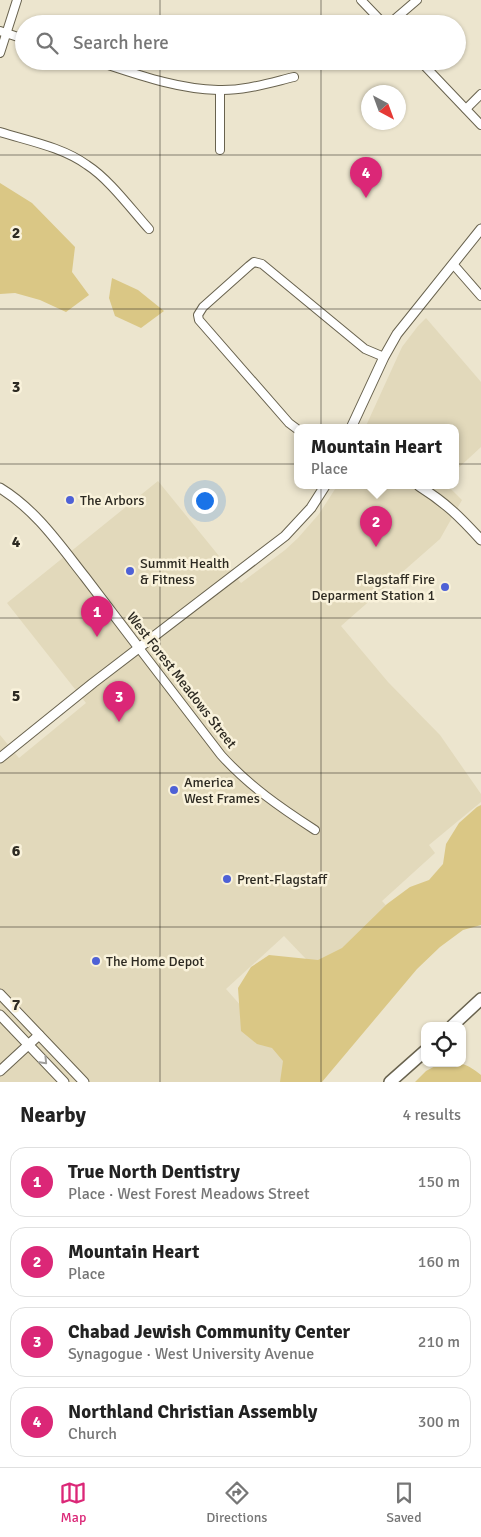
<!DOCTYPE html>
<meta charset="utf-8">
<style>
:root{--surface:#fff;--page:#f6f6f6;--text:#222;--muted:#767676;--line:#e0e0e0;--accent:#db2777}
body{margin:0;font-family:Signika,sans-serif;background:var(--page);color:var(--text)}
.controls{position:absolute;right:15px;bottom:15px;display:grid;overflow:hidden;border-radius:10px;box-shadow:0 1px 4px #0004}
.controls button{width:45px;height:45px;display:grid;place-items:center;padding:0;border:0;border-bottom:1px solid var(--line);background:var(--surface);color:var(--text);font:25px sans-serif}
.compass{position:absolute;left:361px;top:85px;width:45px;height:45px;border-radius:50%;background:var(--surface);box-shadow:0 1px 4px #0004;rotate:139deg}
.you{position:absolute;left:204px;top:500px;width:18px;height:18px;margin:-12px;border:4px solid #fff;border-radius:50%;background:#1a73e8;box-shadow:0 0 0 8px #1a73e833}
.badge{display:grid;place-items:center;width:32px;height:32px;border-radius:50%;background:var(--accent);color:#fff;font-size:16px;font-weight:700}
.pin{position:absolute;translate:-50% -41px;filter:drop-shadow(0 1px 2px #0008)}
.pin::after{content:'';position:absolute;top:26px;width:18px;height:15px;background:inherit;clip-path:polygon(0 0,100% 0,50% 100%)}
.popup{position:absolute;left:294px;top:424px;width:165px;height:65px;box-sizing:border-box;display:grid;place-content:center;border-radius:10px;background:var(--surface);filter:drop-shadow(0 1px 4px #0005);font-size:16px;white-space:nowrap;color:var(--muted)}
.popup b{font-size:19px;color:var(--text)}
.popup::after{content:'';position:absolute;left:50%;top:100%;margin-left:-10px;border:10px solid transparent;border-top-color:var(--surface)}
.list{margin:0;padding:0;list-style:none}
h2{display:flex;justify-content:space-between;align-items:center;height:65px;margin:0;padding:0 20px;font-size:21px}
h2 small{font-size:16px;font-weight:400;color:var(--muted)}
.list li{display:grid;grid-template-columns:32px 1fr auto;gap:15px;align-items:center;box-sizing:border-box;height:70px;margin:0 10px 10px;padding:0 10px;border:1px solid var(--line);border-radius:15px}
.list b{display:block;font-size:19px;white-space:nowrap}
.list p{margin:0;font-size:16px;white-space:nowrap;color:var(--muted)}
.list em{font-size:16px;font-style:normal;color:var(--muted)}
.icon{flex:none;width:28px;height:28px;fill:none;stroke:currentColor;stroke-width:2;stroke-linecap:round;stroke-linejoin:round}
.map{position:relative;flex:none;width:481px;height:1082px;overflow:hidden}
.search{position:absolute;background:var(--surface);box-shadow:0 1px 4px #0004;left:15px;right:15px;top:15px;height:55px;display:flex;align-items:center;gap:12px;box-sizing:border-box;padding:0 18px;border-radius:28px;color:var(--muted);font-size:19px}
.sheet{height:385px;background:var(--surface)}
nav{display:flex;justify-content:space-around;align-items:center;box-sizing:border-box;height:70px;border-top:1px solid var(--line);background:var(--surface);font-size:14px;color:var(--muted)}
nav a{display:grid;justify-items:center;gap:2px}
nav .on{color:var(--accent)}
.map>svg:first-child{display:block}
</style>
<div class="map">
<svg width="481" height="1082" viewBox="0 0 481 1082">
<rect width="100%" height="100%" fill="#ece5ce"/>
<g fill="#e2d9bb">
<path d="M426 318 481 382V447L455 471V428H365L402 347 418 326Z"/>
<path d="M158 481 241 583 285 550 298 538 319 514 337 486H448L462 500 440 539 341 626 388 682 440 735 481 794V802L429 845 435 853 382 901 395 915 327 981 284 936 226 989 309 1082H0V735L19 758 86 703 7 603Z"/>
</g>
<g fill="#dac785">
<path d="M0 183 32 203 75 247 72 272 89 295 66 312 40 300 15 293 0 294Z"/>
<path d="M112 278 138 290 164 311 141 328 115 316 109 298Z"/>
<path d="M481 805V925L463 930 440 947 417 969 322 1082H280L283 1061 272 1048 257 1044 241 1031 238 988 251 967 269 955 318 960 342 948 387 904 410 887 429 880 443 864 446 844 459 823 477 807Z"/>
<path d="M441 1063C461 1063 465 1062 481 1075V1082H415L426 1071Z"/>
</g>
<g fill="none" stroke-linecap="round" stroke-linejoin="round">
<g stroke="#68624e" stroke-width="10">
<g id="minor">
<path d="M361 0 384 24"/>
<path d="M389 24 417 0"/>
<path d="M0 31 24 39"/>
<path d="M0 53 17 0"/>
<path d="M96 61C136 74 176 89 218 90 244 91 269 83 294 77"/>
<path d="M420 61 481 125"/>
<path d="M220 90V150"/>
<path d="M466 109 481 94"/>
<path d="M0 132C29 141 62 147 87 165 109 179 131 209 149 229"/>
<path d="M453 264 481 296"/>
<path d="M297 429 289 423 199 320 198 315 203 307 249 266 254 262 262 264 365 349 384 357"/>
<path d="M139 648 221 755C249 786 281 808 315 830"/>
</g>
</g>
<g stroke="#68624e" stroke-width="11">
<g id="tertiary">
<path d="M351 428 384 357 397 334 481 229"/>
<path d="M419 486C446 503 460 517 481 540"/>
<path d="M0 488C36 510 59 544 85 577 103 601 121 624 139 648"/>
<path d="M0 758 93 683 285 536 311 508 325 486"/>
<path d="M0 994 84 1082"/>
<path d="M0 1015 64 1082"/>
<path d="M0 1071 39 1035"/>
</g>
</g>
<g stroke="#68624e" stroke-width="14">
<g id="primary">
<path d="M452 1026 481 999"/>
<path d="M390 1082 425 1051"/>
</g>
</g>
<use href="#minor" stroke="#fff" stroke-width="8"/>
<use href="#tertiary" stroke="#fff" stroke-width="9"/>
<use href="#primary" stroke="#fff" stroke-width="11"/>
</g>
<defs><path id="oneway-chevron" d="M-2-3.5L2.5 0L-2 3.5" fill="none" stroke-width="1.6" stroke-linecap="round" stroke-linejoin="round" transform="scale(1.25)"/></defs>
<use stroke="#a09f9c" href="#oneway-chevron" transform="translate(44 1061) rotate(46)"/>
<path fill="none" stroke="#2d2a22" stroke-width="1" stroke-opacity="0.55" d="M160 0V24M321 0V24M160 61V1082M321 61V1082M0 155H481M0 309H481M0 464H481M0 618H481M0 773H481M0 927H481"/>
<g fill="#4e61d6" stroke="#f9f2db" stroke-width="2">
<circle cx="70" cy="500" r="5"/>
<circle cx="130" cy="571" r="5"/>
<circle cx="445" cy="587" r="5"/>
<circle cx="174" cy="790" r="5"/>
<circle cx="227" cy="879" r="5"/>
<circle cx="96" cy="961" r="5"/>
</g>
<g text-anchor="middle" stroke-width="5" stroke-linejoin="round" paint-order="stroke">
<g font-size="14" fill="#2d2a22" stroke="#f9f2db" text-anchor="start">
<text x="80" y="505">The Arbors</text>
<text x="140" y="568">Summit Health<tspan x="140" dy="16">&amp; Fitness</tspan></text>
<text x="435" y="584" text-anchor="end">Flagstaff Fire<tspan x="435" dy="16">Deparment Station 1</tspan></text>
<text x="184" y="787">America<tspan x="184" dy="16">West Frames</tspan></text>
<text x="237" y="884">Prent-Flagstaff</text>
<text x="106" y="966">The Home Depot</text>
</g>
<g font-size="14" fill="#2d2a22" stroke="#f9f2db">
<text transform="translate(182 680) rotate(52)" y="5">West Forest Meadows Street</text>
</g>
</g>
<g font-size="16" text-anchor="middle" font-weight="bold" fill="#2d2a22" stroke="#f9f2db" stroke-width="5" stroke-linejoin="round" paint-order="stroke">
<text x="16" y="238">2</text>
<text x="16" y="392">3</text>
<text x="16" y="547">4</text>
<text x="16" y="701">5</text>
<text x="16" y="856">6</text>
<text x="16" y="1010">7</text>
</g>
</svg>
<div class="controls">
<button><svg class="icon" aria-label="locate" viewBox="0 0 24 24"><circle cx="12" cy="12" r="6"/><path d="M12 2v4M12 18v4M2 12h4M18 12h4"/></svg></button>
</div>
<svg class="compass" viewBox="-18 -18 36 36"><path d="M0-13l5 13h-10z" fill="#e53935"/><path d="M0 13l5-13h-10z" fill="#767676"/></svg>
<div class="you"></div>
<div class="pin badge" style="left:97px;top:637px">1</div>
<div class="pin badge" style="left:376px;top:547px">2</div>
<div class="popup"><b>Mountain Heart</b>Place</div>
<div class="pin badge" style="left:119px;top:722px">3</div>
<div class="pin badge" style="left:366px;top:198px">4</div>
<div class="search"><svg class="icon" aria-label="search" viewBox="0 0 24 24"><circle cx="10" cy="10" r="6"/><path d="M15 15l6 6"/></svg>Search here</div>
</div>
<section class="sheet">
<h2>Nearby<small>4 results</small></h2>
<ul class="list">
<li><span class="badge">1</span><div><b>True North Dentistry</b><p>Place · West Forest Meadows Street</p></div><em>150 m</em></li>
<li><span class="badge">2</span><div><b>Mountain Heart</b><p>Place</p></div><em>160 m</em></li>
<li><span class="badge">3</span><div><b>Chabad Jewish Community Center</b><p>Synagogue · West University Avenue</p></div><em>210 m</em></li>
<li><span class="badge">4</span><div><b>Northland Christian Assembly</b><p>Church</p></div><em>300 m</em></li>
</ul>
</section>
<nav>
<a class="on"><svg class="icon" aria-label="map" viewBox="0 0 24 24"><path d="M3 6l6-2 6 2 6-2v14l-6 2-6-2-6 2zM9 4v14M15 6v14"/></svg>Map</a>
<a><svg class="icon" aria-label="directions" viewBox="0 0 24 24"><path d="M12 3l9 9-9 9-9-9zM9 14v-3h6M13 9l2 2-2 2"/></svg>Directions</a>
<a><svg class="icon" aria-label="saved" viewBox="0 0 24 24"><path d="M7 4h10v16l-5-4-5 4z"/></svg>Saved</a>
</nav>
